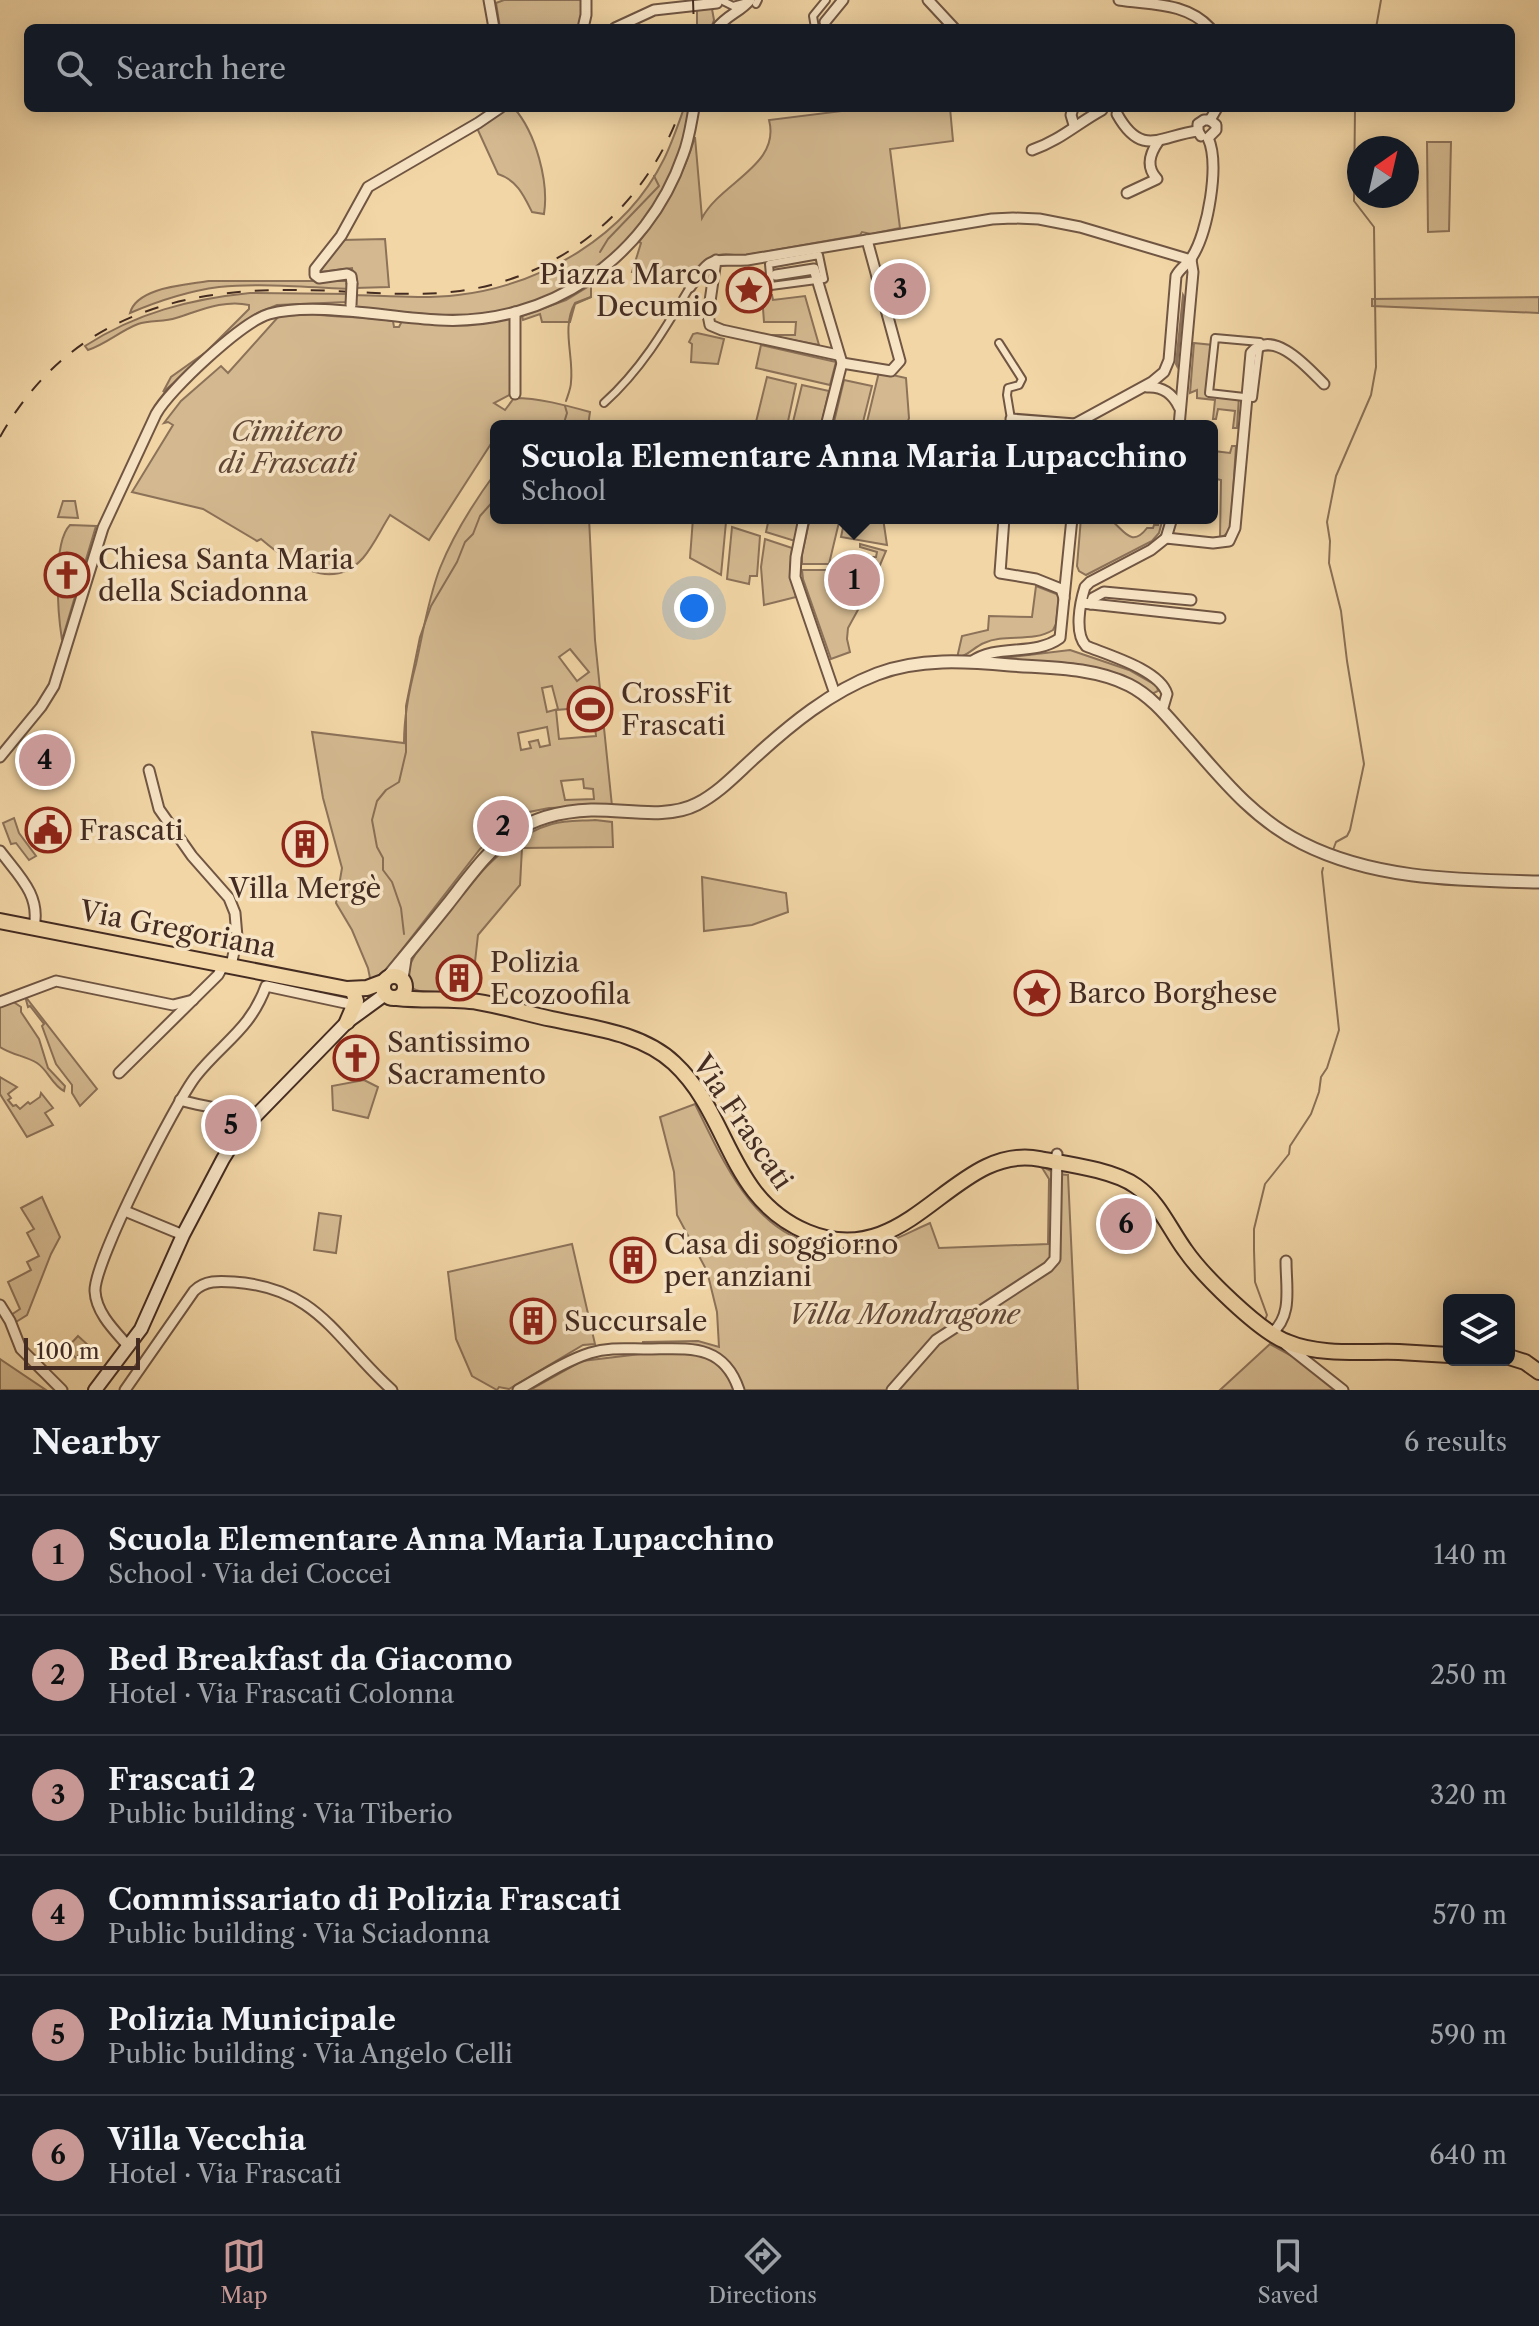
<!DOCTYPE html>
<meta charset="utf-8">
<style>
:root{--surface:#171b24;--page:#20242c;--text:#f1f3f6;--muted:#9ea1a6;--line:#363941;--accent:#c59692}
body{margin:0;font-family:"Libre Caslon Text",serif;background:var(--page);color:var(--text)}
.controls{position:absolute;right:24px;bottom:24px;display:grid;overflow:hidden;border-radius:12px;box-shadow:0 4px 20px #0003}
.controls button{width:72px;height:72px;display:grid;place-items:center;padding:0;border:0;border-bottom:2px solid var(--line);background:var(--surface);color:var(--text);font:40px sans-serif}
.compass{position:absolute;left:1347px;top:136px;width:72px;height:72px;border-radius:50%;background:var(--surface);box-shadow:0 4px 20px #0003;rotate:34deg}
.scale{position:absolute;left:24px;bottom:20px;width:116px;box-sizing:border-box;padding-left:8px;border:4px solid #442c22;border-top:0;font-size:22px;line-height:28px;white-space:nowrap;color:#442c22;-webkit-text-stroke:6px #f7e4c5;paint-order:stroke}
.you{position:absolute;left:694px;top:608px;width:28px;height:28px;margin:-20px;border:6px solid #fff;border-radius:50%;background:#1a73e8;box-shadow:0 0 0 12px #1a73e833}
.badge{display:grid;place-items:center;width:52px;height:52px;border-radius:50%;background:var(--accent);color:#111;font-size:26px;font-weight:700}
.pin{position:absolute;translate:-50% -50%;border:4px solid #fff;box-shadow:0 2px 8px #0006}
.popup{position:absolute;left:490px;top:420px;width:728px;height:104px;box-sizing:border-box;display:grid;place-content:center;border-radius:12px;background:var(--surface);filter:drop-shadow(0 2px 6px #0005);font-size:26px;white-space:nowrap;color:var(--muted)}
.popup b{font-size:30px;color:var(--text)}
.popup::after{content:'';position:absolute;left:50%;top:100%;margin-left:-16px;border:16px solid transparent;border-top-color:var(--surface)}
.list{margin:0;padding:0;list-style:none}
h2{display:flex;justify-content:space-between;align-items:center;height:104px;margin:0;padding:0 32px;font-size:34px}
h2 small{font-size:26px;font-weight:400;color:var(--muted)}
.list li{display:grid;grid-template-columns:52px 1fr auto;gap:24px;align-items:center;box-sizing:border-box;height:120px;padding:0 32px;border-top:2px solid var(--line)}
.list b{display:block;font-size:30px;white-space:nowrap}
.list p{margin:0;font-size:26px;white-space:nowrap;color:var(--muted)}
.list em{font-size:26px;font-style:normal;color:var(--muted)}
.icon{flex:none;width:44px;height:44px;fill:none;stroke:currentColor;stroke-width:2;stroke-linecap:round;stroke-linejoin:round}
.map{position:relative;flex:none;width:1539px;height:1390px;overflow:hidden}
.search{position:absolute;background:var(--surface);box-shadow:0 4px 20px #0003;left:24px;right:24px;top:24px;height:88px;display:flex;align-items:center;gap:20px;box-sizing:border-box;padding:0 28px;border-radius:12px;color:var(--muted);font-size:30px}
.sheet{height:824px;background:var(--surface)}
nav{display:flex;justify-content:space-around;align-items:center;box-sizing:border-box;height:112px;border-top:2px solid var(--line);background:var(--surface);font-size:22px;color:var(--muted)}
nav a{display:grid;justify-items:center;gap:4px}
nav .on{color:var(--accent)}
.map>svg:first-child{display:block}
</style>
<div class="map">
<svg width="1539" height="1390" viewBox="0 0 1539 1390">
<rect width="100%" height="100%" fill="#f2d6a6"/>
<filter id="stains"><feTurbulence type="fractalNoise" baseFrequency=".0025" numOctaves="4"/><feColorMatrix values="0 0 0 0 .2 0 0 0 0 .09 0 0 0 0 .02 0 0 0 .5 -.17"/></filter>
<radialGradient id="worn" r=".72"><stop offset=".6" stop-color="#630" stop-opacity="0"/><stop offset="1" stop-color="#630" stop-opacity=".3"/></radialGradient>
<g fill="#d4b990" stroke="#8c7259" stroke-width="2" fill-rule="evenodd">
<path d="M504 0H583V17L580 28H500L496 3Z"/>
<path d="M697 8 712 9 714 20 711 28H697Z"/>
<path d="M505 108H514C536 133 549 182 544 214L532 212C524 196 517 180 498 174L477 128Z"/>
<path d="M684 108H691C687 126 683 144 677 161 646 243 569 305 481 314 439 318 396 311 354 307L355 295C389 296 424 299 458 295 542 285 626 236 664 159 672 143 678 125 684 108Z"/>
<path d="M866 108H950L953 141 890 149 900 228 871 234 862 232 860 235 740 256C708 249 702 263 687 287L670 279 632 272 641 243 639 242C665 209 683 177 695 137L702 218C721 182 781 165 769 120Z"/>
<path d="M1427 142H1451L1449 231 1428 232Z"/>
<path d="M385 239 389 287 355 288 352 268 320 272 341 240Z"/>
<path d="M209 281H347L349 283 350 289C307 287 262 283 219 287 189 291 158 301 130 313 137 287 186 285 209 281Z"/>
<path d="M591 285V297L575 304 570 322H542L540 314 523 320 522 316 566 300Z"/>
<path d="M250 293 350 294 347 302 277 305 257 313 163 392 171 377 206 352 249 309V305C224 299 199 311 176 318 164 322 150 320 138 324 120 331 106 344 88 350L85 346C136 313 190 299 250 293Z"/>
<path d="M762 295H772L773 300 805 296 819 345 767 335H795L796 322H764Z"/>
<path d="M1183 295 1184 297 1177 366 1176 364Z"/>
<path d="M1539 297V313L1372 306V299Z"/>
<path d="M313 314C340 318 366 316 393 321L394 327H399L402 321 486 322 510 318 511 394 494 403 505 410 514 398C539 398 565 405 590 412L588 426H496V436L429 540 390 515C381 529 374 545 363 558 331 594 288 562 261 539L257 541 203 509 132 492 173 425 168 422 164 423 181 401 221 366 228 373 279 316Z"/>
<path d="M697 333 724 339 718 364 691 362 692 344 689 342 693 334Z"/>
<path d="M1194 343 1213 345 1209 393 1239 396 1237 428H1233L1235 411 1218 409 1216 419H1213L1215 400 1197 398V390L1190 393Z"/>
<path d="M761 345 836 362 830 385 756 368Z"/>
<path d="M879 372 906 378 909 418 906 426H866Z"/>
<path d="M767 377 796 384 787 426H755Z"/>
<path d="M844 380 872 386 862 426H833Z"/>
<path d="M802 385 829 391 821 426H792Z"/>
<path d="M1212 442H1214V451L1230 453 1232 446H1236L1231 524C1230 531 1227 536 1220 537L1221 480 1212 478Z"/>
<path d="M496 472V518H589L595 640 612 806 549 808 529 812 511 822 480 849 383 974 371 983 368 968 352 930 336 903 342 868 323 798 312 732 404 743C404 716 409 690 416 664 423 633 428 599 440 568 454 533 474 502 496 472ZM570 649 589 672 577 681 559 657ZM552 686 558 709 547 712 542 688ZM593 707 596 736 559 739 556 710ZM547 727 550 745 540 747 538 740 529 742 531 748 521 750 518 733ZM583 779 584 788 593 789 594 799 565 800 561 781Z"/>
<path d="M63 501H75L78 518 58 517Z"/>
<path d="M693 518 726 522 721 575 690 558Z"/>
<path d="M769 518H799L795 541 766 532Z"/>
<path d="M810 518H840L829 564H802V554Z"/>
<path d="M845 518H883L887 545 841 537Z"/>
<path d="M1081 518C1088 518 1099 516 1106 518 1121 522 1129 552 1147 528H1153L1154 525H1158L1159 518H1163L1159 533 1152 541 1086 575 1079 571 1077 566Z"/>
<path d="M70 525 96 526 62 640C58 615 52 543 70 525Z"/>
<path d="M732 527 760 536 757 576H750L749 584 727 579Z"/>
<path d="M765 539 792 548 790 573 796 597 764 605 761 567Z"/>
<path d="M860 544 886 551 871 586 848 628 847 639 850 652 831 659 803 579 802 570H831C836 583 842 596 859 593L869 581 871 557H876L877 552 860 547Z"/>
<path d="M1036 586 1059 595 1056 624 1053 630C1032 643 1005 633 984 643 974 647 968 656 957 658L962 636 988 630 989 616 1032 617Z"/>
<path d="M1070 650 1129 670 1157 686 1158 691 1152 694 1120 678 986 660Z"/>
<path d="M14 818 19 833 36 856 29 860 16 843 11 844 3 823Z"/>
<path d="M595 820 612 822 613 847 522 848 520 885 478 935 475 962 447 968 453 993C423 993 392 995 415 955 451 910 494 840 552 824 565 820 581 821 595 820Z"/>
<path d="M702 877 786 893 788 912 752 925 704 931Z"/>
<path d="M25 996 97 1089 80 1106 72 1093V1085L56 1064 42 1026 44 1024 30 1006 28 1007Z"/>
<path d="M12 1001 21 1007V1012L39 1039 48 1068 65 1086 64 1091C52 1085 48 1070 37 1063 26 1056 12 1055 0 1047V1007Z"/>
<path d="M0 1077 17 1087 8 1094 11 1098 8 1100 13 1106 16 1105 20 1109 28 1102 30 1104 40 1097 41 1093 53 1108 45 1113 53 1125 27 1137 0 1094Z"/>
<path d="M364 1080 378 1087 368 1118 333 1110 332 1086Z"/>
<path d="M695 1104C724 1162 753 1235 825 1247 839 1249 854 1251 868 1248 889 1244 911 1231 930 1223L939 1248 1048 1244 1049 1179 1041 1166 1057 1174 1068 1175 1078 1390H530L582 1361 640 1354 643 1342 698 1341 719 1347 717 1312 707 1271 677 1215 674 1172 660 1117Z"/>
<path d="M42 1197 60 1237 51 1254 27 1315 16 1322 11 1315 20 1309 8 1282 31 1270 27 1262 39 1256 27 1233 34 1229 21 1208Z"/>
<path d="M319 1213 341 1216 336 1253 314 1250Z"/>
<path d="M572 1244 595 1344 583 1345 509 1389 499 1387 497 1390 472 1376 456 1339 448 1272Z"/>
<path d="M78 1336 88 1345 76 1358 66 1349Z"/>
<path d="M1270 1344 1301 1361 1340 1390H1220Z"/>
<path d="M0 1359 46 1390H0Z"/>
</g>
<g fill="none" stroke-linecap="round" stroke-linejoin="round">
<g stroke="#896f56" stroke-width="2">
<path d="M1376 28 1381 0"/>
<path d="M600 252 608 239 659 186 654 176"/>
<path d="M566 401C568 395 571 388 571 382 574 356 561 328 575 303L591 297V285"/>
<path d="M563 426 567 413 565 406"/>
<path d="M1333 850 1336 842 1347 836 1350 830 1364 764 1347 661 1341 611 1329 563 1330 541 1327 522 1336 476 1371 395 1376 367 1374 227 1354 201 1355 108"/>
<path d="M404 934 401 908 392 882 383 870V858L377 847 372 820 377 801 386 790 399 782 406 752V706L420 637 431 606 457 562 465 542 473 534 480 516 496 498"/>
<path d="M1265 1320 1267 1315 1255 1282 1254 1250V1229L1265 1184 1289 1154 1290 1146 1311 1114 1319 1092 1321 1077 1327 1068 1339 1030 1322 872 1323 868"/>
</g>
<g stroke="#705643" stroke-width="10">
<g id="pedestrian">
<path d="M721 0 733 6 744 3"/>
<path d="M756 4 758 0"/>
<path d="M815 28 813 16 826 0"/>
<path d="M819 255 824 279 771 286 769 264Z"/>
<path d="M1215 338 1260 342 1253 398 1209 393Z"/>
<path d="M999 343 1022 379 1019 385 1008 388 1007 395 1011 419"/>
<path d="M604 403C641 370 665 329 690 287"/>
</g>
</g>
<g stroke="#705643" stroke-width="13">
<g id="minor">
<path d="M489 0 494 28"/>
<path d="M928 0 954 28"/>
<path d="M1119 0C1151 5 1186 2 1210 28"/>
<path d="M825 22 843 0"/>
<path d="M583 28 586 15V0"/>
<path d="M615 28 654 10 717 3"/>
<path d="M717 28C727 15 740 12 750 0"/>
<path d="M1073 108 1071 115 1074 125"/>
<path d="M1117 114C1142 159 1161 135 1198 131"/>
<path d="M1210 120 1217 108"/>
<path d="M1201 136 1198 131V124L1204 120H1210"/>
<path d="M1208 138 1216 130V125L1210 120"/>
<path d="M1032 150C1059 141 1078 123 1102 110"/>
<path d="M1127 193 1157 179C1146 167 1149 155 1158 142"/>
<path d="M716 260 708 315 710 325 722 330 838 355"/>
<path d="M776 275 814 269 842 363 826 426"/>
<path d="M352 283 351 276 347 274 319 278 315 275V269L341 236 368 187 478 123 500 108"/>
<path d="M690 287C713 253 711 262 747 260L992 219 1013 218 1039 219 1080 227 1191 260"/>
<path d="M515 312V394"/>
<path d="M842 363 891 371 900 361 867 240"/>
<path d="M1147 387C1162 386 1173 394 1179 407"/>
<path d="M1075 424 1152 382 1164 372 1169 360 1176 276C1180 268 1188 264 1192 257 1208 232 1220 164 1208 138"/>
<path d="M1011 426V419L1075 424"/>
<path d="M1179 426 1193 272 1191 260"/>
<path d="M804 518 796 557 795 577 835 694"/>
<path d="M1004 518 1000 573 1036 579 1061 589 1064 598"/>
<path d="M1166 538 1172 518"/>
<path d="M1082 603 1220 618"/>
<path d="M1091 604 1093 598 1104 592 1191 600"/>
<path d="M971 662C997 643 1034 657 1060 638L1072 518"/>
<path d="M1162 711 1167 694C1160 670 1108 655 1086 646 1074 633 1080 603 1085 587L1090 582 1151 550 1166 538 1213 543 1229 541 1235 528 1251 353C1273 327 1309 369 1324 384"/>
<path d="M0 757 41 707 54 686 103 528 156 414C170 389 242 322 269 314 315 301 390 318 439 320 548 326 647 259 683 155 689 140 691 124 694 108"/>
<path d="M149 770 159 809 192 856 229 898 235 913 237 937 231 966"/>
<path d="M0 851C18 875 41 895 34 927"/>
<path d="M0 1002 56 981 173 1005 193 1000"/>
<path d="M119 1073 218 975 224 964"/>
<path d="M180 1100C199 1106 235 1110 250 1119"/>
<path d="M125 1211 183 1235"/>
<path d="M0 1305 10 1321 21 1349 62 1390"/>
<path d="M1274 1337 1271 1334C1293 1316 1286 1288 1286 1261"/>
<path d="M1286 1345 1343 1390"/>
<path d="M129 1347C115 1331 96 1313 95 1291 94 1262 175 1103 196 1076 223 1042 250 1030 266 986L359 1006"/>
<path d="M125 1390 194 1291C205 1280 219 1281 234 1282 319 1288 336 1340 392 1390"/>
<path d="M518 1390C541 1377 565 1361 590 1353 609 1347 627 1349 646 1349 687 1349 723 1342 739 1390"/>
<path d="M892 1390 936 1340 1048 1267 1055 1259 1057 1154"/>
</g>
</g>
<g stroke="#705643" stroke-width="15">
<g id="tertiary">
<path d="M387 978C407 954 427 930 447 905 491 849 513 813 591 810 625 809 666 820 697 804 720 792 736 774 755 757 791 724 830 692 877 674 919 658 965 661 1010 665 1049 668 1093 667 1129 685 1153 697 1170 720 1188 740 1222 779 1254 819 1302 843 1375 880 1459 880 1539 882"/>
<path d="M402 979 405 959"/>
</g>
</g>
<g stroke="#442c22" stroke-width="16">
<path id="secondary" d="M95 1390 141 1329 183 1235 223 1159 240 1132 347 1022 380 998"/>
</g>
<g stroke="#442c22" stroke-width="18">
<g id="primary">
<path d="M0 921 347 989 367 988 383 982"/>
<circle cx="394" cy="987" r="11"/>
<path d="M397 998C424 1001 452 998 478 1002 503 1006 527 1014 552 1019 593 1028 642 1033 674 1063 731 1116 727 1198 807 1232 910 1275 953 1142 1040 1159 1067 1164 1114 1170 1136 1186 1159 1202 1169 1228 1185 1250 1203 1276 1259 1331 1287 1342 1320 1356 1363 1351 1399 1352 1416 1353 1432 1354 1449 1355"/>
<path d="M347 1022 356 1001 353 991"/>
<path d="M1509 1357 1525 1362 1539 1372"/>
</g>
</g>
<use href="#pedestrian" stroke="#f7e4c5" stroke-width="6"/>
<use href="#minor" stroke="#f7e4c5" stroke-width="9"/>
<use href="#tertiary" stroke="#f7e4c5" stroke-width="11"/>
<use href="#secondary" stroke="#f7e4c5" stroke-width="12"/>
<use href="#primary" stroke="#f2d6a6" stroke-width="14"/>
<g stroke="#442c22" stroke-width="2" stroke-dasharray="14 14" stroke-linecap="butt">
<path d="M693 0 694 28"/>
<path d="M0 437C65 322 171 288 297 290 351 290 406 298 460 291 563 277 647 206 681 108"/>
</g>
<g stroke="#705643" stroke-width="13" stroke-linecap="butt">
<path id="minor-bridge" d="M351 305 352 283"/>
</g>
<use href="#minor-bridge" stroke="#f7e4c5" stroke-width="9"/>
</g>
<defs>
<g id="sight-ring" transform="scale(2.3)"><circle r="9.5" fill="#f7e4c5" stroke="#8f2418" stroke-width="1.5"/><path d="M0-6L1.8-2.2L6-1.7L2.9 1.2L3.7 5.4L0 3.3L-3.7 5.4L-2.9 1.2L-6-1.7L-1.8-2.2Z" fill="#8f2418"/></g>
<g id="church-ring" transform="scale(2.3)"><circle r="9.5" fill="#f7e4c5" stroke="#8f2418" stroke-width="1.5"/><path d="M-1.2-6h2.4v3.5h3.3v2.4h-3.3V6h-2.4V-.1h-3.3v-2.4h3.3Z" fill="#8f2418"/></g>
<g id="stadium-ring" transform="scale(2.3)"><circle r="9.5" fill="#f7e4c5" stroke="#8f2418" stroke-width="1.5"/><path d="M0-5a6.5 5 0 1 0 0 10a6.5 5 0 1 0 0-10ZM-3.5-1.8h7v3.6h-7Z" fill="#8f2418"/></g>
<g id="civic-ring" transform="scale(2.3)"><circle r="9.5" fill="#f7e4c5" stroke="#8f2418" stroke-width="1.5"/><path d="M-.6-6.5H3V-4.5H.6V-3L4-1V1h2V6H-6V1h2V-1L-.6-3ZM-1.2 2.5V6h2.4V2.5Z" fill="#8f2418"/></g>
<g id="building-ring" transform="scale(2.3)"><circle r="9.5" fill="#f7e4c5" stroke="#8f2418" stroke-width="1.5"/><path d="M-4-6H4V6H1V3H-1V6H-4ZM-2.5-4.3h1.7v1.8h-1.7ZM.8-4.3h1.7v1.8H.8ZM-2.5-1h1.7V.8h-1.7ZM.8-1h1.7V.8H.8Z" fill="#8f2418"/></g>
</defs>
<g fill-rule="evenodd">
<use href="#sight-ring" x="749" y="290"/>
<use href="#church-ring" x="67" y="575"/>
<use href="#stadium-ring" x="590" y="709"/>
<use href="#civic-ring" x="48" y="830"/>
<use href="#building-ring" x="305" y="844"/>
<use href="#building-ring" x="459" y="978"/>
<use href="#sight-ring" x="1037" y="993"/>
<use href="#church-ring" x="356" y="1058"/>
<use href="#building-ring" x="633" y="1260"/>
<use href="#building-ring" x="533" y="1321"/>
</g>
<g text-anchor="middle" stroke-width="7" stroke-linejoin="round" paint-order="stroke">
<g font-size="28" fill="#442c22" stroke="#f7e4c5" text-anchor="start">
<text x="718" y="284" text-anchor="end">Piazza Marco<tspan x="718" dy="32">Decumio</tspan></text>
<text x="98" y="569">Chiesa Santa Maria<tspan x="98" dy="32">della Sciadonna</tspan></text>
<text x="621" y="703">CrossFit<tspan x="621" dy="32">Frascati</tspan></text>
<text x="79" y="840">Frascati</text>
<text x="305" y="898" text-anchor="middle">Villa Mergè</text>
<text x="490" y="972">Polizia<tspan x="490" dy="32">Ecozoofila</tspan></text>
<text x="1068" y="1003">Barco Borghese</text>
<text x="387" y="1052">Santissimo<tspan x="387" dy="32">Sacramento</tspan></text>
<text x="664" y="1254">Casa di soggiorno<tspan x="664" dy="32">per anziani</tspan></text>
<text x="564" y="1331">Succursale</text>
</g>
<g font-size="28" font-style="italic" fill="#614838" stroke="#f7e4c5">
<text x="287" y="441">Cimitero<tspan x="287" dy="32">di Frascati</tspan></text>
<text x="904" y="1324">Villa Mondragone</text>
</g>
<g font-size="28" fill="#442c22" stroke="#f7e4c5">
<text transform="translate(178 929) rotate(11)" y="10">Via Gregoriana</text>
<text transform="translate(743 1122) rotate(56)" y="10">Via Frascati</text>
</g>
</g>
<rect width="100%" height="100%" filter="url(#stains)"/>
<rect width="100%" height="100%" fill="url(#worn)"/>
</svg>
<div class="controls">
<button><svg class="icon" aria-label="layers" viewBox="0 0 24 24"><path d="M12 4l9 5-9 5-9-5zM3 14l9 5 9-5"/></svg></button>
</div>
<svg class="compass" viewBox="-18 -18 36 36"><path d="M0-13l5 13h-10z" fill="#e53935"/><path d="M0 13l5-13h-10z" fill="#9ea1a6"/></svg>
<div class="scale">100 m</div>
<div class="you"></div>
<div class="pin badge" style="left:854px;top:580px">1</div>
<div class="popup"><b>Scuola Elementare Anna Maria Lupacchino</b>School</div>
<div class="pin badge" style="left:503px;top:826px">2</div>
<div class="pin badge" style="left:900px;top:289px">3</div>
<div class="pin badge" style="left:45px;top:760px">4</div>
<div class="pin badge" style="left:231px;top:1125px">5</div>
<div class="pin badge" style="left:1126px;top:1224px">6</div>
<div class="search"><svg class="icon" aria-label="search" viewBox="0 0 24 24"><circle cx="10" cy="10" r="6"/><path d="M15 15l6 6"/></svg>Search here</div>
</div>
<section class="sheet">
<h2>Nearby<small>6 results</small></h2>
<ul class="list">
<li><span class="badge">1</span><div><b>Scuola Elementare Anna Maria Lupacchino</b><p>School · Via dei Coccei</p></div><em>140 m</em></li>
<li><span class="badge">2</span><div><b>Bed Breakfast da Giacomo</b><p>Hotel · Via Frascati Colonna</p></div><em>250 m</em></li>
<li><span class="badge">3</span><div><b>Frascati 2</b><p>Public building · Via Tiberio</p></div><em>320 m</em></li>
<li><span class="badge">4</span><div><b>Commissariato di Polizia Frascati</b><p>Public building · Via Sciadonna</p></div><em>570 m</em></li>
<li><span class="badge">5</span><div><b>Polizia Municipale</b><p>Public building · Via Angelo Celli</p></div><em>590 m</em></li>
<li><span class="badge">6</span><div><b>Villa Vecchia</b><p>Hotel · Via Frascati</p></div><em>640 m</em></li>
</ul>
</section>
<nav>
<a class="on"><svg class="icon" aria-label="map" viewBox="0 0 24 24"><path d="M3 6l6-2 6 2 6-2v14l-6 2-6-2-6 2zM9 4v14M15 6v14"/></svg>Map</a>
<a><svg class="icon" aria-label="directions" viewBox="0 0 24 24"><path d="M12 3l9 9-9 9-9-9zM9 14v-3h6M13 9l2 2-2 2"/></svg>Directions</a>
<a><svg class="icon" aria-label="saved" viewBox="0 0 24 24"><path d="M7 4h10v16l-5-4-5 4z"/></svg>Saved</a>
</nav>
